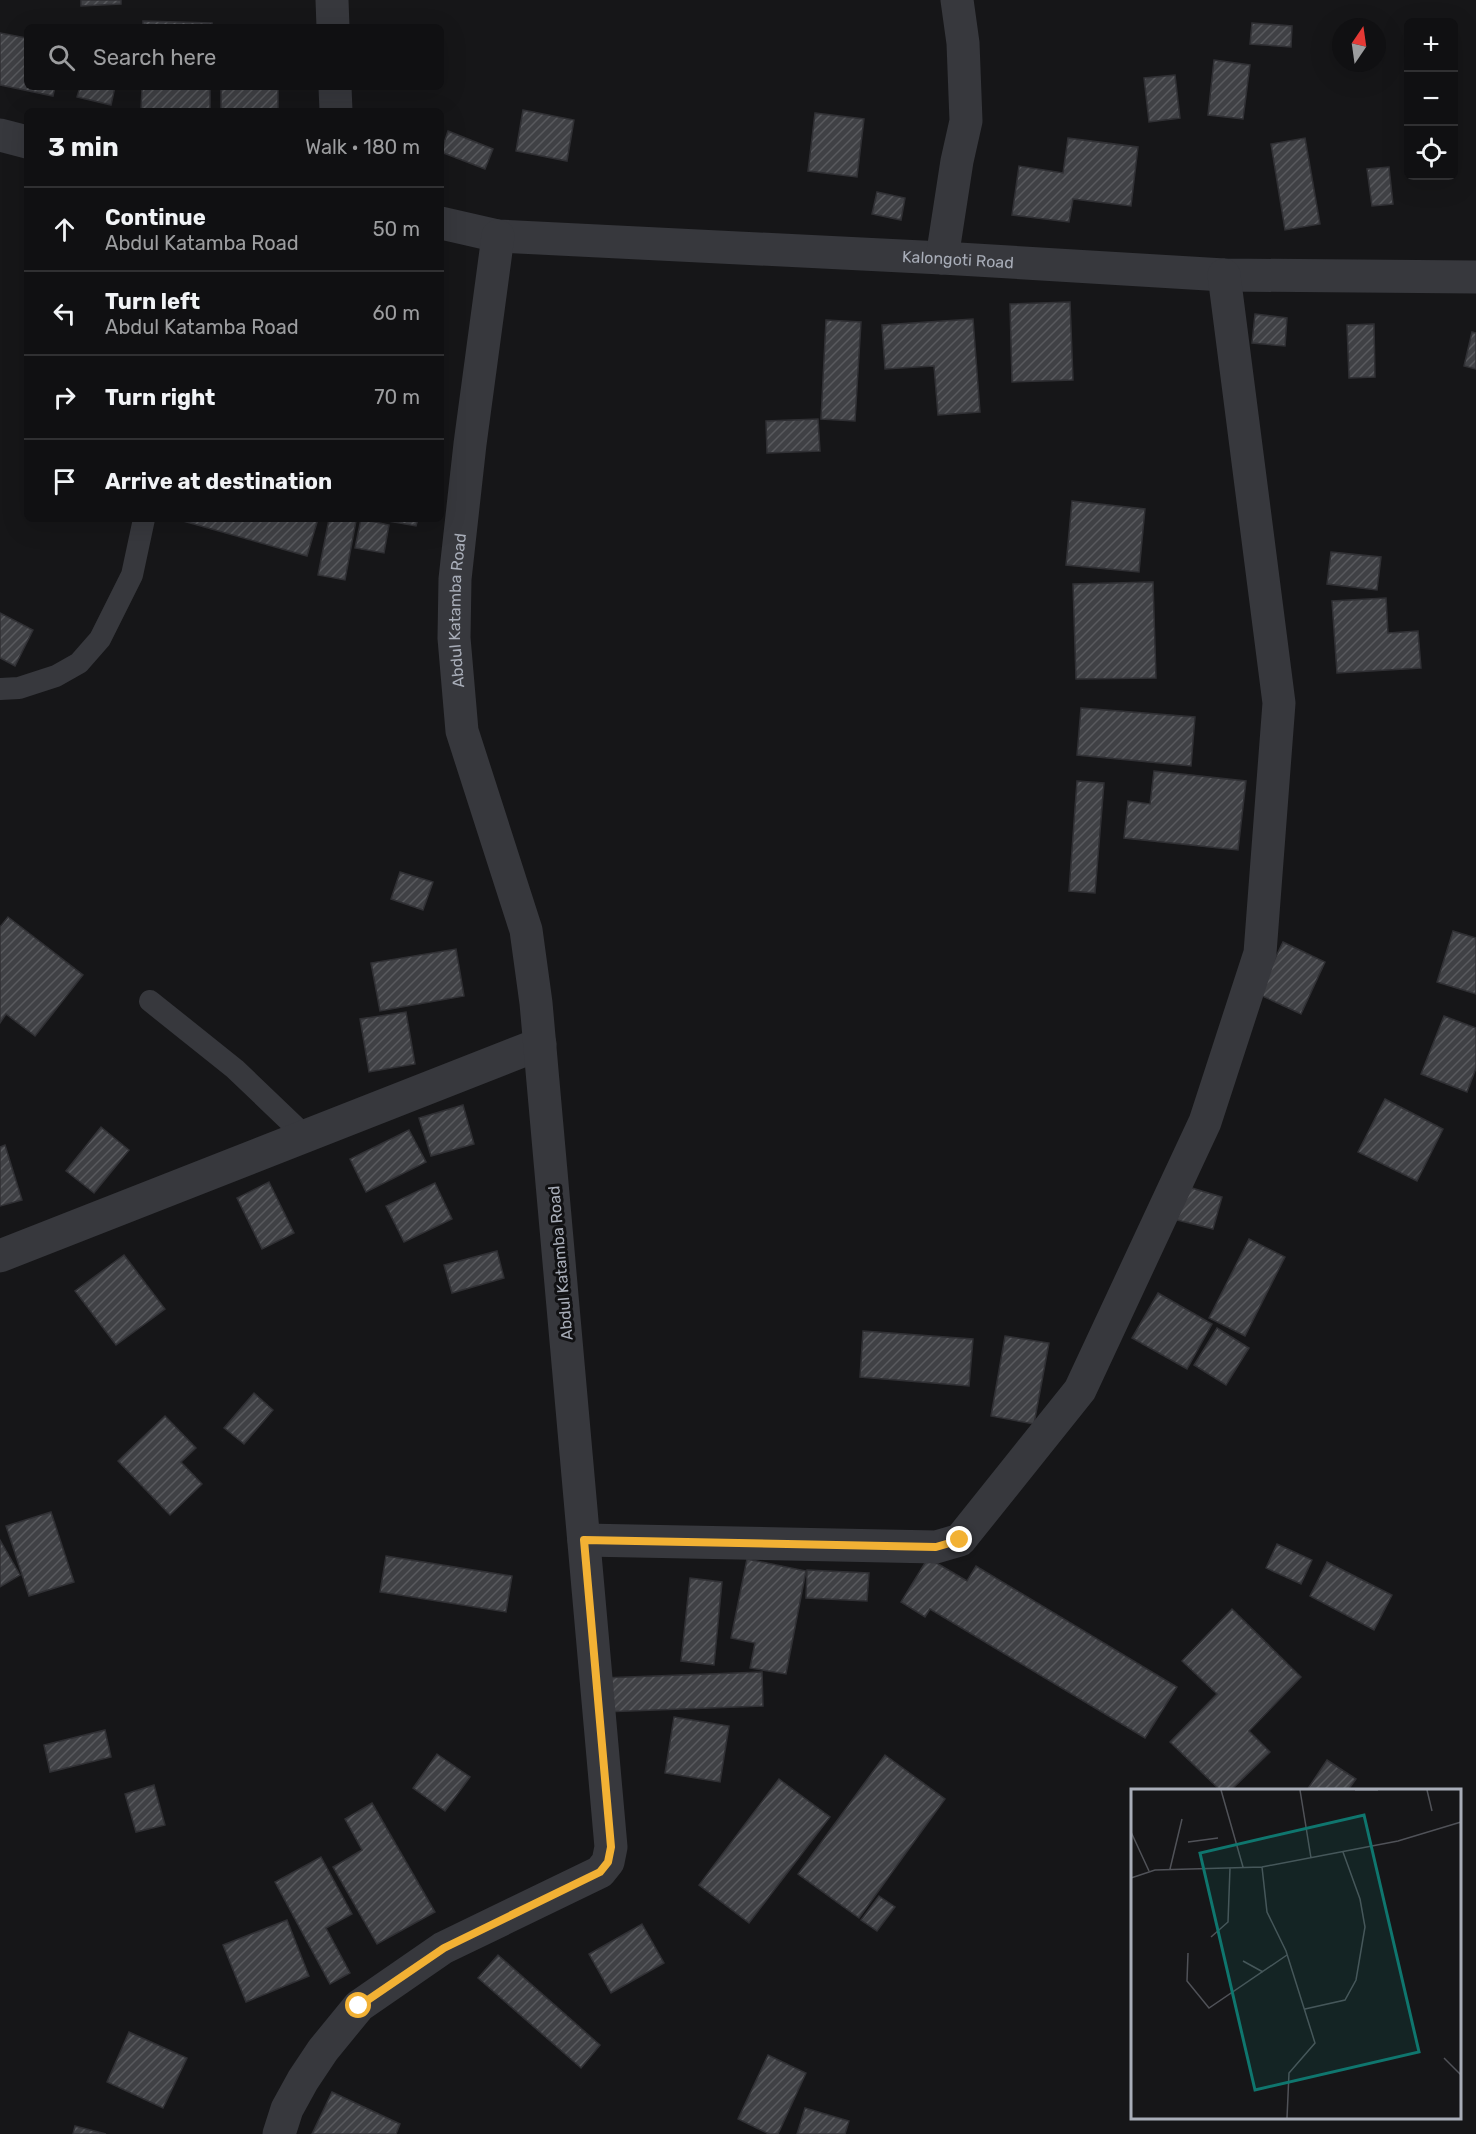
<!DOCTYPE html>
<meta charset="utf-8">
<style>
:root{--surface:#101012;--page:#19191b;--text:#f1f3f6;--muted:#9c9d9f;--line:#303032}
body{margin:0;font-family:Rubik,sans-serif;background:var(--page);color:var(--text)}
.controls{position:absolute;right:18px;top:18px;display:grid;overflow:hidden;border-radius:9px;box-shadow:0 6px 24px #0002}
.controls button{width:54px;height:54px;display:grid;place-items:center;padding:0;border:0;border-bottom:2px solid var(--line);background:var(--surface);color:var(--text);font:30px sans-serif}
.compass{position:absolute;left:1332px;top:18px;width:54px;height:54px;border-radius:50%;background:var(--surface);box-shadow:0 6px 24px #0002;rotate:13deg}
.stop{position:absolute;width:18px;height:18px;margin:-14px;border:4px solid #f2b134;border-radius:50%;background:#fff}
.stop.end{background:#f2b134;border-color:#fff;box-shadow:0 2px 6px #0008}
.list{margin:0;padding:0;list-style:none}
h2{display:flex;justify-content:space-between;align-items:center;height:78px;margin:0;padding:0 24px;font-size:26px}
h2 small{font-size:20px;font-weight:400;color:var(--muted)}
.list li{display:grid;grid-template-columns:39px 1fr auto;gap:18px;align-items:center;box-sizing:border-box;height:84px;padding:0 24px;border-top:2px solid var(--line)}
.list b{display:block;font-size:22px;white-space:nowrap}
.list p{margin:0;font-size:20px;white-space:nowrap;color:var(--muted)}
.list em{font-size:20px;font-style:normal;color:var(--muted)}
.icon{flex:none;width:33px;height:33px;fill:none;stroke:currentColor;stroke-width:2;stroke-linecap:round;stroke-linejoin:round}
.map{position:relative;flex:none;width:1476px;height:2134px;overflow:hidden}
.search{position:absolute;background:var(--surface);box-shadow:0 6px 24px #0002;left:24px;top:24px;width:420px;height:66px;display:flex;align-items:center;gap:15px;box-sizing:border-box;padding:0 21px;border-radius:9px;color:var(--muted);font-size:22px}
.panel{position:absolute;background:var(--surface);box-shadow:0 6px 24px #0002;left:24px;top:108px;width:420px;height:414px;border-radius:9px}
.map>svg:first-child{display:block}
</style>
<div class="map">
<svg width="1476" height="2134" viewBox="0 0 1476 2134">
<defs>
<pattern id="building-hatch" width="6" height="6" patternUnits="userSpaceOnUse" patternTransform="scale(1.5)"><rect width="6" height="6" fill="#404145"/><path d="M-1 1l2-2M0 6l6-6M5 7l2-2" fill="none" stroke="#595a5e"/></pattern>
</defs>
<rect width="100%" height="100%" fill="#161618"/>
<g fill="url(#building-hatch)" stroke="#303034" stroke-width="1.5">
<path d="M81 0H121V4L81 6Z"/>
<path d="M143 21 212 23V27H143Z"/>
<path d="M1252 23 1292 26 1291 47 1250 44Z"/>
<path d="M0 33 27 38V87H55L53 96 0 85Z"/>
<path d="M1214 60 1250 65 1243 119 1208 115Z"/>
<path d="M1175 75 1180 118 1149 122 1144 78Z"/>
<path d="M80 87H115L111 105 77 97Z"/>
<path d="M142 87H210V111H141Z"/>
<path d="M221 87H278V110L221 109Z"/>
<path d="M523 110 574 120 567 161 516 151Z"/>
<path d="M815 113 864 119 857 177 808 171Z"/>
<path d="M448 131 493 149 485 169 441 152Z"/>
<path d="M1068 138 1138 147 1131 206 1073 199 1069 222 1012 215 1019 166 1063 173Z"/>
<path d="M1305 138 1320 224 1285 230 1271 144Z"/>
<path d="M1389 167 1393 204 1372 206 1367 169Z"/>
<path d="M877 192 905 198 901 220 872 214Z"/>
<path d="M1070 302 1073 380 1012 382 1010 304Z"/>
<path d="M1255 314 1287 318 1285 346 1252 343Z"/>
<path d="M973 319 980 412 938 415 934 366 885 369 882 325Z"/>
<path d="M826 320 861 322 855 421 821 419Z"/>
<path d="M1374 324 1375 377 1349 378 1347 325Z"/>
<path d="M1472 332 1476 333V369L1464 366Z"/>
<path d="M818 419 820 451 767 453 766 421Z"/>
<path d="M1072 501 1145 509 1139 572 1066 565Z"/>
<path d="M176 519H318L307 556Z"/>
<path d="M329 519 356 521 345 580 318 575Z"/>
<path d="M361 519 389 525 384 553 355 548Z"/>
<path d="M377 519H418L416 526Z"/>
<path d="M1331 552 1381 557 1377 590 1327 584Z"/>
<path d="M1153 582 1156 678 1076 679 1073 584Z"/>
<path d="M1386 598 1388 633 1418 631 1421 668 1337 673 1332 601Z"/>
<path d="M0 613 33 630 15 666 0 658Z"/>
<path d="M1081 708 1195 717 1191 766 1077 755Z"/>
<path d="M1154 771 1246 781 1238 850 1124 838 1128 801 1150 804Z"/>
<path d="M1077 781 1104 783 1095 893 1069 891Z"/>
<path d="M400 872 433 882 423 910 391 899Z"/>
<path d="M8 917 83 975 35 1036 6 1014 0 1023V927Z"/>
<path d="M1453 931 1476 938V994L1437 982Z"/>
<path d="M1283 942 1325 962 1301 1014 1258 994Z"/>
<path d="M456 949 464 996 380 1011 371 963Z"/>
<path d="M406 1012 415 1064 369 1072 360 1019Z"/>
<path d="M1444 1016 1476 1028V1068L1467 1092 1421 1074Z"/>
<path d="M1385 1099 1443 1129 1417 1181 1358 1152Z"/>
<path d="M463 1105 474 1144 431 1156 419 1118Z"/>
<path d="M101 1127 129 1150 94 1193 66 1171Z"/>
<path d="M409 1130 426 1162 366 1192 350 1159Z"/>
<path d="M5 1145 22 1200 0 1206V1147Z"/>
<path d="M269 1182 294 1233 262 1249 237 1198Z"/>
<path d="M435 1183 452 1219 404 1242 386 1206Z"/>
<path d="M1182 1185 1222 1197 1213 1229 1173 1219Z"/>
<path d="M1249 1239 1285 1257 1245 1336 1209 1318Z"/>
<path d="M497 1251 504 1278 452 1293 444 1265Z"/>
<path d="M124 1255 165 1309 116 1345 75 1291Z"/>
<path d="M1158 1293 1212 1324 1187 1369 1132 1338Z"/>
<path d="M1217 1328 1249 1348 1226 1385 1194 1365Z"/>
<path d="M863 1331 973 1339 969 1386 860 1377Z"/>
<path d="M1005 1336 1049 1343 1034 1424 991 1416Z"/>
<path d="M254 1393 273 1410 244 1444 224 1428Z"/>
<path d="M165 1416 196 1448 181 1462 202 1484 170 1515 118 1461Z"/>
<path d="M51 1512 74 1582 29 1596 6 1526Z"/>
<path d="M0 1540 20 1575 0 1587Z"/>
<path d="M1277 1544 1312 1560 1301 1584 1266 1568Z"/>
<path d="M386 1556 512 1576 506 1612 380 1592Z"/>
<path d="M928 1558 967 1581 976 1566 1177 1687 1145 1738 930 1609 925 1617 901 1602Z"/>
<path d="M747 1559 806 1571 786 1674 750 1668 755 1643 731 1638Z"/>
<path d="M1327 1562 1392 1595 1374 1630 1310 1596Z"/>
<path d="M807 1570 869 1573 867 1601 806 1598Z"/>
<path d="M690 1578 722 1582 714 1665 681 1661Z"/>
<path d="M1232 1609 1301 1677 1249 1731 1270 1752 1231 1790H1220L1170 1742 1217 1694 1182 1661Z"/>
<path d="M762 1672 763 1706 603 1712 601 1678Z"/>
<path d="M674 1717 729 1726 720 1782 665 1773Z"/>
<path d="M105 1730 111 1757 50 1772 44 1745Z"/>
<path d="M437 1754 470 1777 445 1811 413 1788Z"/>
<path d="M885 1755 945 1799 859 1918 798 1874Z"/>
<path d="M1327 1760 1356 1779 1348 1790H1307Z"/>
<path d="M779 1779 830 1817 749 1923 699 1885Z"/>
<path d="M154 1785 165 1825 136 1832 125 1794Z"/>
<path d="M372 1803 435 1912 377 1944 333 1867 362 1850 345 1819Z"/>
<path d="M321 1857 352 1914 326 1928 350 1973 330 1984 275 1882Z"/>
<path d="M879 1896 895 1907 877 1931 861 1920Z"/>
<path d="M287 1920 309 1976 246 2002 223 1945Z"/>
<path d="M642 1924 664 1963 611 1993 589 1954Z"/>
<path d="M498 1955 600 2045 581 2068 478 1978Z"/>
<path d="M129 2032 187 2058 163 2108 107 2082Z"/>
<path d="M768 2055 806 2073 778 2134H769L738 2119Z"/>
<path d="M332 2092 400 2124 396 2134H312Z"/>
<path d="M805 2108 849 2121 845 2134H797Z"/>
<path d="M75 2126 106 2134H73Z"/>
</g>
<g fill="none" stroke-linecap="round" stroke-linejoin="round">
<g stroke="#37383d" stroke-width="22">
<path d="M0 689 19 688 56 676 79 663 100 639 132 575 144 519"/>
<path d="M150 1001 235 1069 305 1136"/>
</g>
<g stroke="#37383d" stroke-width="33">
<path d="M332 0 333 27"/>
<path d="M335 87 336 111"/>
<path d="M0 135 27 142"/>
<path id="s1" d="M441 223 498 236 942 258 1224 275 1476 277"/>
<path d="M942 258 957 161 966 121 963 43 957 0"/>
<path d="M0 1256 540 1044"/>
<path d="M584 1540 936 1547 960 1540 1080 1390 1205 1122 1260 953 1279 703 1224 275"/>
<path id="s2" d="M279 2134 287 2109 303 2080 323 2050 359 2006 443 1948 600 1872 608 1862 611 1847 536 1003 526 930 462 731 454 638 455 579 470 444 498 236"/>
</g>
</g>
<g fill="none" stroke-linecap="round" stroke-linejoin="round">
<path stroke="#f2b134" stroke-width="8" d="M359 2006 444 1948 600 1872 608 1862 611 1847 584 1540 936 1547 960 1540"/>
</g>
<g text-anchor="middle" stroke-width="6" stroke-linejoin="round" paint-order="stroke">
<g font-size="16" fill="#a8adb8" stroke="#111113">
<text dy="6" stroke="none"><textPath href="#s1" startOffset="519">Kalongoti Road</textPath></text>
<text dy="6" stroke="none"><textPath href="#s2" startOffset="1708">Abdul Katamba Road</textPath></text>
<text transform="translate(560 1263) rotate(-95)" y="6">Abdul Katamba Road</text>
</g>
</g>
<g transform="translate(1131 1789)">
<rect width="330" height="330" fill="#161618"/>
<path fill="none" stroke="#505258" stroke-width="1.5" d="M90 1 112 78M169 1 180 69M224 1H247M296 1 301 22M0 43 18 82M57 53 87 49M131 78 136 123 155 162 184 254 158 284 156 329M39 80 51 30M0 89 24 81 131 78 267 52 330 33M80 148 97 133 99 79M57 164 56 192 78 219 156 166M112 172 132 183M174 220 214 211 225 191 234 138 229 110 212 63M313 269 330 286"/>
<path fill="#0f766e" fill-opacity="0.15" stroke="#0f766e" stroke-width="3" d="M233 26 288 263 124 301 69 64Z"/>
<rect width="330" height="330" fill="none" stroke="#a8adb8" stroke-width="3"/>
</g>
</svg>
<div class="controls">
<button>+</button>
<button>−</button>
<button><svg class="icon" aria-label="locate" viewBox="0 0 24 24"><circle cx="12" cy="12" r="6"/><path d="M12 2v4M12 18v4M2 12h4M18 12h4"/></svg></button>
</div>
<svg class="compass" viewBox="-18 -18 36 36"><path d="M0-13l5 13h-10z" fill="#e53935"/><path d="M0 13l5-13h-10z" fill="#9c9d9f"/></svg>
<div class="stop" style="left:359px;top:2006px"></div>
<div class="stop end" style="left:960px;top:1540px"></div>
<div class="search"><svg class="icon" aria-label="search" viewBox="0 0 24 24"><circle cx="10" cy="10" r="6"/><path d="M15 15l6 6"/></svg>Search here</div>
<section class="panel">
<h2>3 min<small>Walk · 180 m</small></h2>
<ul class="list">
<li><svg class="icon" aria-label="ahead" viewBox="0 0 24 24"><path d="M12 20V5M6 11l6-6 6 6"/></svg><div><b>Continue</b><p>Abdul Katamba Road</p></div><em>50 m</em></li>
<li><svg class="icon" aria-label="left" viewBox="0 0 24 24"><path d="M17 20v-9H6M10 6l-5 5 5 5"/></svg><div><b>Turn left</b><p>Abdul Katamba Road</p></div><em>60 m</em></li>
<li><svg class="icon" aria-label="right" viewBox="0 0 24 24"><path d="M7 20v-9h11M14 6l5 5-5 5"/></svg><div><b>Turn right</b></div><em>70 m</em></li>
<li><svg class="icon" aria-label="arrive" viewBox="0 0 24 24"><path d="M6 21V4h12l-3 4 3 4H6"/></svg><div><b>Arrive at destination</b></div></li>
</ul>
</section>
</div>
